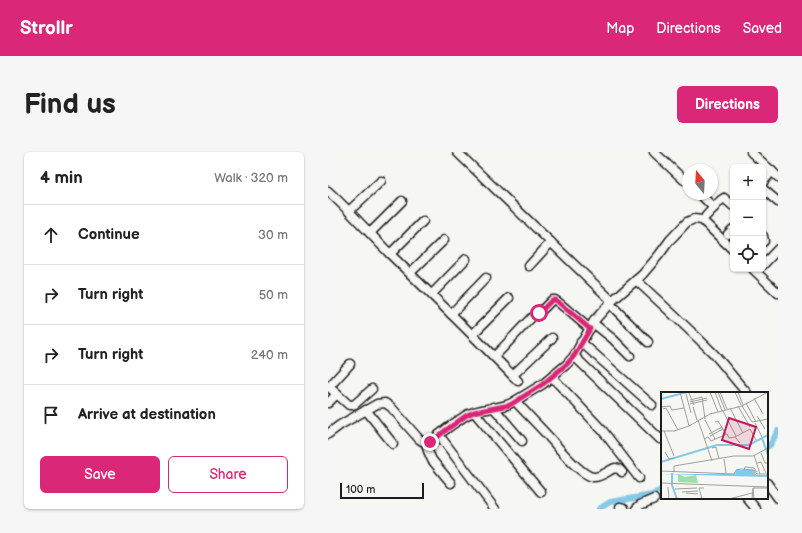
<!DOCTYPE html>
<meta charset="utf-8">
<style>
:root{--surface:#fff;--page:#f6f6f6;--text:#222;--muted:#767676;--line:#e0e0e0;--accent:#db2777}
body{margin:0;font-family:"Balsamiq Sans",sans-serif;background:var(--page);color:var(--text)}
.controls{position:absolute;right:12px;top:12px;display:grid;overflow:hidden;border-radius:6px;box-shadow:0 1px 3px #0004}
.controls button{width:36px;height:36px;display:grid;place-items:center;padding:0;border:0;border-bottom:1px solid var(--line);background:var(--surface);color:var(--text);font:20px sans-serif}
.compass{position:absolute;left:354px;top:12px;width:36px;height:36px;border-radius:50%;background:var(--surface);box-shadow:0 1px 3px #0004;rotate:342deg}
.scale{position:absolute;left:12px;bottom:10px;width:84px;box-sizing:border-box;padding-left:4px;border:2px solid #1c1c1c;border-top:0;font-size:11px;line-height:14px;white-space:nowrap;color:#1c1c1c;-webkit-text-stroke:3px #f6f6f2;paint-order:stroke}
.stop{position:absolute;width:12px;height:12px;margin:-9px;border:3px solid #db2777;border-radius:50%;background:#fff}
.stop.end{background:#db2777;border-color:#fff;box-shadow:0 1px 4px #0008}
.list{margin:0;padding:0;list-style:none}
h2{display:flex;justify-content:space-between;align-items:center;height:52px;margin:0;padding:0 16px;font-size:17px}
h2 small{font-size:13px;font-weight:400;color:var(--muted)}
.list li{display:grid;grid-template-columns:26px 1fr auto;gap:12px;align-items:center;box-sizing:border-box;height:60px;padding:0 16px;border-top:1px solid var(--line)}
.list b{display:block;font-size:15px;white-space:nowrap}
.list em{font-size:13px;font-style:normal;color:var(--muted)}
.actions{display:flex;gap:8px;padding:12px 16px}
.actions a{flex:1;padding:9px 0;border:1px solid var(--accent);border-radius:6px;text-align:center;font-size:14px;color:var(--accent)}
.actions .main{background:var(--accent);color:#fff}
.icon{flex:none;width:22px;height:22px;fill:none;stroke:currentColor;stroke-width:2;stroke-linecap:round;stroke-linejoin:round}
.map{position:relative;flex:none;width:450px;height:357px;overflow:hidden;border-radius:6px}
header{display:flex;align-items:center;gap:24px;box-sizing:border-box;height:56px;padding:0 20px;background:var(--accent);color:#fff}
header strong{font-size:19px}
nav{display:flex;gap:22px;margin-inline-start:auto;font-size:14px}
.intro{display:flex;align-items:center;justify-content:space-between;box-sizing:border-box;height:96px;padding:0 24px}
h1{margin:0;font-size:28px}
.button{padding:10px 18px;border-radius:6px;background:var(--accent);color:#fff;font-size:14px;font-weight:700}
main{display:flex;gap:24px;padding:0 24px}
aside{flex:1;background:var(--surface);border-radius:6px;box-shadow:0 1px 3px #0004}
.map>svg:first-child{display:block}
</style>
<header>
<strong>Strollr</strong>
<nav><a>Map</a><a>Directions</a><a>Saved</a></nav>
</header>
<div class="intro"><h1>Find us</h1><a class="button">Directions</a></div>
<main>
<aside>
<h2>4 min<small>Walk · 320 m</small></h2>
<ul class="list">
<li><svg class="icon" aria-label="ahead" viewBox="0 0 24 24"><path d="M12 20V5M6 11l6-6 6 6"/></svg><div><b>Continue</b></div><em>30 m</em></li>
<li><svg class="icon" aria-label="right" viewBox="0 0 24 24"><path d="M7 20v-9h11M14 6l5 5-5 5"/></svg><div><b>Turn right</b></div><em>50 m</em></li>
<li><svg class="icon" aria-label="right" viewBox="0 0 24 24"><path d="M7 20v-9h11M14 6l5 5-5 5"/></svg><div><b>Turn right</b></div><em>240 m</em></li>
<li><svg class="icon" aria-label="arrive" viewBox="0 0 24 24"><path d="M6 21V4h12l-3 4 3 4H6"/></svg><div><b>Arrive at destination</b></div></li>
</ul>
<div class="actions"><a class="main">Save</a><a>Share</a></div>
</aside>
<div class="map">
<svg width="450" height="357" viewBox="0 0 450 357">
<rect width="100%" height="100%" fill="#f6f6f2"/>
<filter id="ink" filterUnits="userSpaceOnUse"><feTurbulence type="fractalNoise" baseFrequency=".025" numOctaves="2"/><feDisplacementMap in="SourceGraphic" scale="8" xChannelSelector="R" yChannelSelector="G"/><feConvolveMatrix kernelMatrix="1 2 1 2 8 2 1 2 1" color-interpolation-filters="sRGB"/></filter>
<g filter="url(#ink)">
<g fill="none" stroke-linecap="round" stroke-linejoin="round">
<g stroke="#86c9e7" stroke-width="6">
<path d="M439 295 442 293 450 279"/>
<path d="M271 357 282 350 324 343 334 337"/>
</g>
<g stroke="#1c1c1c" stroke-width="11">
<g id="minor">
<path d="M129 0 284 149"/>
<path d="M326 0 356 28"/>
<path d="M423 0 450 25"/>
<path d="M435 30 444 19"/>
<path d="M435 37 450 50"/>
<path d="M0 39C22 59 41 81 62 102 105 144 148 186 190 229"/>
<path d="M372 42 386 56"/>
<path d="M21 59 53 29"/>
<path d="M378 64 393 48 396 46 405 54"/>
<path d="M42 81 74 49"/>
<path d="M400 82 405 77"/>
<path d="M435 84 436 89 435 90"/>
<path d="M62 102 95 69"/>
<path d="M435 113 450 97"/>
<path d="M201 114 223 90"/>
<path d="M425 117 450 141"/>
<path d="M82 121 116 88"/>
<path d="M308 128C334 152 360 176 385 201 397 214 407 228 419 241"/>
<path d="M104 142 138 107"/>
<path d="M282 152 320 190"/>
<path d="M211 161 224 148H227L230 150 262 177"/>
<path d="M123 162 158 126"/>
<path d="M265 171 285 187 302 204"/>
<path d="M145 182 181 146"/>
<path d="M253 190 324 253"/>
<path d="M167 204 203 166"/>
<path d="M246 204 332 287"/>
<path d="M185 223 224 186"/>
<path d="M224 225 275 279 311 326"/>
<path d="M0 234 21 253H24L27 252 44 237"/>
<path d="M1 235 22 212"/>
<path d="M187 249 215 232 239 212 246 204 266 169 274 160 284 149 314 123 331 103 342 88 359 70 366 67 374 68 405 98"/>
<path d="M0 251 9 242"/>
<path d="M165 255 194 289"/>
<path d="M38 258 65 292"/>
<path d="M146 260 213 340"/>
<path d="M0 282 12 273 49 252 57 251 63 255 91 287C94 289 96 291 99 290 106 289 111 282 117 278 123 273 130 269 137 264 153 254 172 259 187 249 198 261 210 273 221 285 230 295 252 323 265 325 272 326 281 318 287 316L291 317 294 320"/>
<path d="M111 283 167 357"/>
<path d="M98 291 100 299 104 308 123 331"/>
<path d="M439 331 450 346"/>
<path d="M419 346 428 357"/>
<path d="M292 355 296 356V357"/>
<path d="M308 357 312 353 326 347"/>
</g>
</g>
<use href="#minor" stroke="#f6f6f2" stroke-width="8"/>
</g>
</g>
<g fill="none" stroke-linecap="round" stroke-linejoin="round" filter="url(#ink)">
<path stroke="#db2777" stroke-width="5" d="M102 290 107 287 118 278 139 263 146 260 182 253 215 232 239 212 246 204 262 177 230 150 227 148H224L211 161"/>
</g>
<g transform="translate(333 240)">
<rect width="107" height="107" fill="#f6f6f2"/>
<path d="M17 82 24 85 35 83 37 91 17 90Z" fill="#9edea7"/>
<path d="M75 78H93L95 83H107V85L0 82H74Z" fill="#86c9e7"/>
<path fill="none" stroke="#86c9e7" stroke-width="2" d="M0 7 26 0M101 46 107 63M0 70 56 53H88L107 43M11 81V93L16 107"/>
<path fill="none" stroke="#9f9f9c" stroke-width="1" d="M19 0 28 34M49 0 57 20M54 0 61 19M57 0 64 18M59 0 66 17M74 0 80 13M77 0 82 13M28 1 33 13M25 2 30 21M41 5 44 27M93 6 102 22M29 8 41 5M29 10 46 6M85 11 95 30M29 12 46 8M77 14 89 35M81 14 91 30 107 27M0 15 9 14 11 18 23 16M32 15 36 28M69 16 82 41M2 17 5 16 17 38M62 19 75 44M96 24 104 37M37 28 51 69M44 28 54 47M54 30 57 29 65 42M94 31 101 45M0 39H13L28 34 49 22 81 14 107 0M3 39 13 64M48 42 61 35M49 44 62 37M74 45 89 37 95 48M43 47 47 45 50 49 66 42 68 46 74 45 79 51M51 56 55 55 58 67M4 60 8 67 13 66M100 61 104 71H107M93 63 99 82M63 67 65 81M96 71 100 70 105 81M83 78 84 75 93 76 96 80M0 79 73 82 75 78 80 77 93 78 96 82H107M13 79V74L73 64H92L107 56M0 91 107 95M7 95 8 107M92 96H107M14 97 36 96M21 100 37 99M25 101 37 102M41 107 38 96H43M68 107 91 101M91 107 92 96 93 107"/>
<path fill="#c2185b" fill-opacity="0.15" stroke="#c2185b" stroke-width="2" d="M68 26 95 35 88 57 61 48Z"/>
<rect width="107" height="107" fill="none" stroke="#1c1c1c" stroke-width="2"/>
</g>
</svg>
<div class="controls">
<button>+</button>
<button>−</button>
<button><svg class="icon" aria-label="locate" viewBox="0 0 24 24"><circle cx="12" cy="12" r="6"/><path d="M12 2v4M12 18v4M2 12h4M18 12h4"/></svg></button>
</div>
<svg class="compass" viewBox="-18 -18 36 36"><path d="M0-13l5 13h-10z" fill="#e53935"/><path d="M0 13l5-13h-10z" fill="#767676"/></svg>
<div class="scale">100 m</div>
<div class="stop" style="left:211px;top:161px"></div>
<div class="stop end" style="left:102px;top:290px"></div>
</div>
</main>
